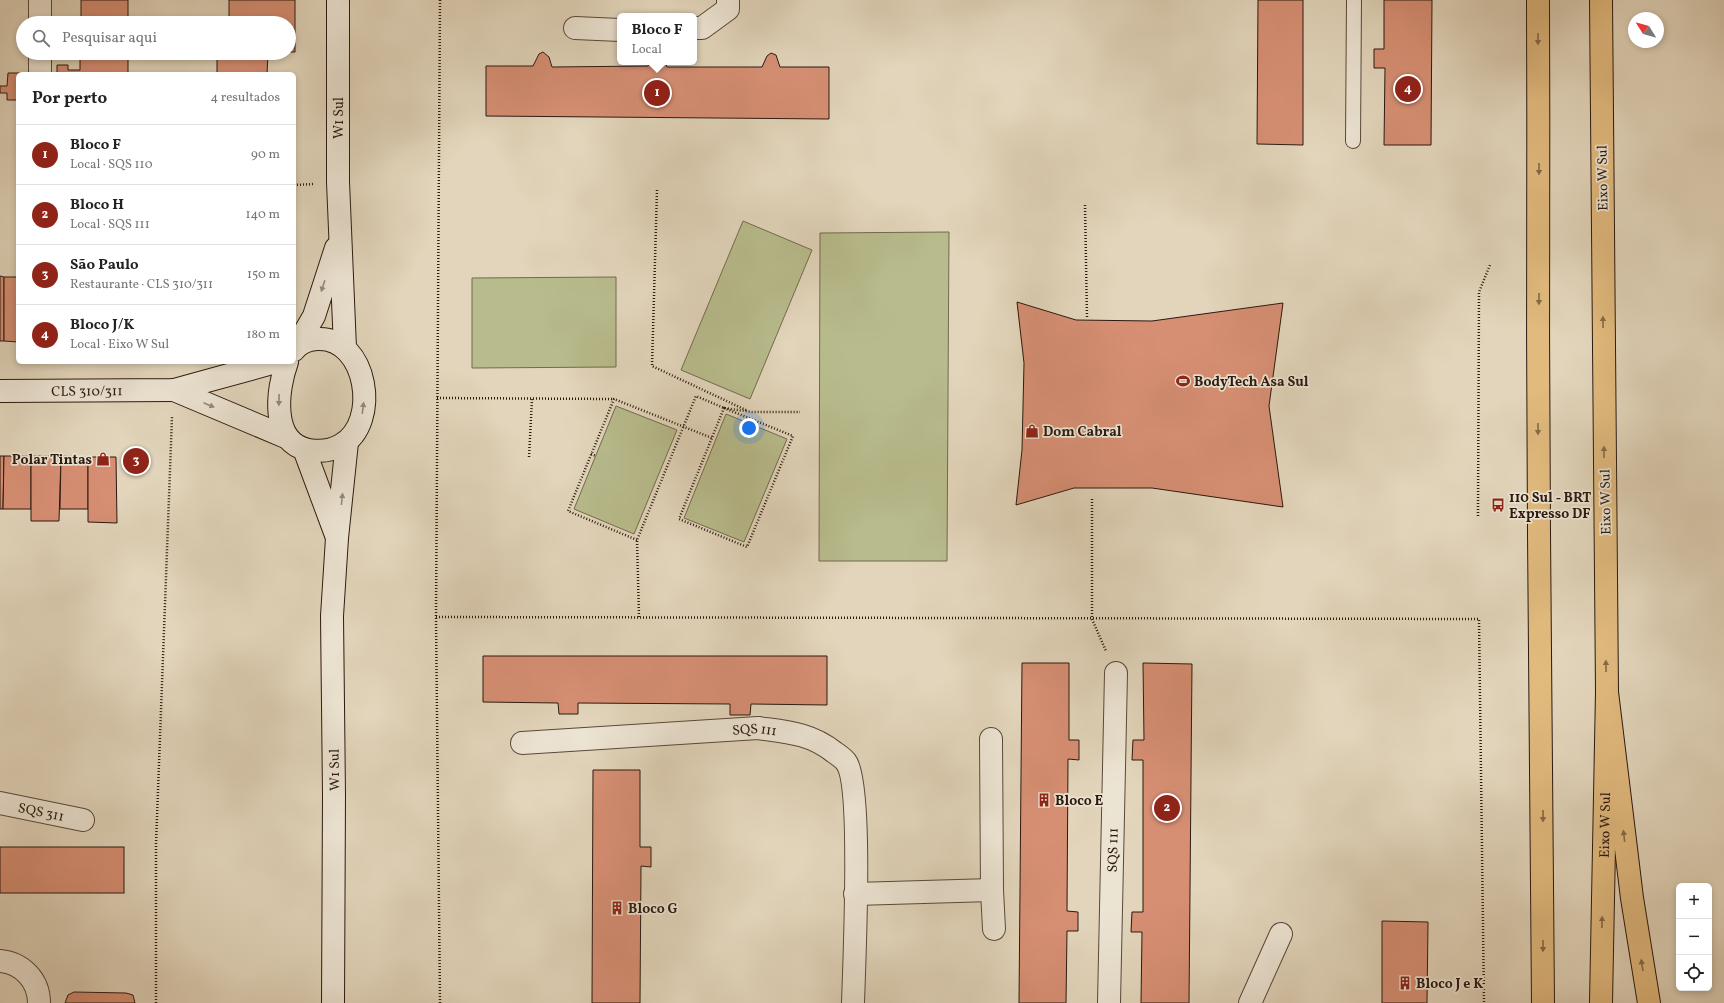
<!DOCTYPE html>
<html lang="pt">
<meta charset="utf-8">
<style>
:root{--surface:#fff;--page:#f6f6f6;--text:#222;--muted:#767676;--line:#e0e0e0;--accent:#8f2418}
body{margin:0;font-family:Vollkorn,serif;background:var(--page);color:var(--text)}
.controls{position:absolute;right:12px;bottom:12px;display:grid;overflow:hidden;border-radius:6px;box-shadow:0 2px 6px #0003}
.controls button{width:36px;height:36px;display:grid;place-items:center;padding:0;border:0;border-bottom:1px solid var(--line);background:var(--surface);color:var(--text);font:20px sans-serif}
.compass{position:absolute;left:1628px;top:12px;width:36px;height:36px;border-radius:50%;background:var(--surface);box-shadow:0 2px 6px #0003;rotate:307deg}
.you{position:absolute;left:749px;top:428px;width:14px;height:14px;margin:-10px;border:3px solid #fff;border-radius:50%;background:#1a73e8;box-shadow:0 0 0 6px #1a73e833}
.badge{display:grid;place-items:center;width:26px;height:26px;border-radius:50%;background:var(--accent);color:#fff;font-size:13px;font-weight:700}
.pin{position:absolute;translate:-50% -50%;border:2px solid #fff;box-shadow:0 1px 4px #0006}
.popup{position:absolute;left:617px;top:13px;width:80px;height:52px;box-sizing:border-box;display:grid;place-content:center;border-radius:6px;background:var(--surface);filter:drop-shadow(0 1px 3px #0005);font-size:13px;white-space:nowrap;color:var(--muted)}
.popup b{font-size:15px;color:var(--text)}
.popup::after{content:'';position:absolute;left:50%;top:100%;margin-left:-8px;border:8px solid transparent;border-top-color:var(--surface)}
.list{margin:0;padding:0;list-style:none}
h2{display:flex;justify-content:space-between;align-items:center;height:52px;margin:0;padding:0 16px;font-size:17px}
h2 small{font-size:13px;font-weight:400;color:var(--muted)}
.list li{display:grid;grid-template-columns:26px 1fr auto;gap:12px;align-items:center;box-sizing:border-box;height:60px;padding:0 16px;border-top:1px solid var(--line)}
.list b{display:block;font-size:15px;white-space:nowrap}
.list p{margin:0;font-size:13px;white-space:nowrap;color:var(--muted)}
.list em{font-size:13px;font-style:normal;color:var(--muted)}
.icon{flex:none;width:22px;height:22px;fill:none;stroke:currentColor;stroke-width:2;stroke-linecap:round;stroke-linejoin:round}
.map{position:relative;flex:none;width:1724px;height:1003px;overflow:hidden}
.search{position:absolute;background:var(--surface);box-shadow:0 2px 6px #0003;left:16px;top:16px;width:280px;height:44px;display:flex;align-items:center;gap:10px;box-sizing:border-box;padding:0 14px;border-radius:22px;color:var(--muted);font-size:15px}
.panel{position:absolute;background:var(--surface);box-shadow:0 2px 6px #0003;left:16px;top:72px;width:280px;height:292px;border-radius:6px}
.map>svg:first-child{display:block}
</style>
<div class="map">
<svg width="1724" height="1003" viewBox="0 0 1724 1003">
<rect width="100%" height="100%" fill="#e2d5bb"/>
<filter id="stains"><feTurbulence type="fractalNoise" baseFrequency=".005" numOctaves="4"/><feColorMatrix values="0 0 0 0 .2 0 0 0 0 .09 0 0 0 0 .02 0 0 0 .5 -.17"/></filter>
<radialGradient id="worn" r=".72"><stop offset=".6" stop-color="#630" stop-opacity="0"/><stop offset="1" stop-color="#630" stop-opacity=".3"/></radialGradient>
<g fill="#b8bc8d" stroke="#726a4e">
<path d="M743 221 812 250 750 399 681 370Z"/>
<path d="M949 232 947 561H819L820 233Z"/>
<path d="M616 277V367L472 368V278Z"/>
<path d="M616 406 677 430 634 534 574 509Z"/>
<path d="M726 414 787 439 744 542 684 518Z"/>
</g>
<g fill="#d78f74" stroke="#2b190f">
<rect x="81" y="0" width="47" height="23"/>
<path d="M229 0H295V52H289V23H229Z"/>
<path d="M1258 0H1303V145L1257 144Z"/>
<path d="M1384 0H1432L1431 145H1384L1385 68H1374V49H1384Z"/>
<path d="M543 52 549 57 552 67 648 66 650 62H665L667 67H762L767 56 771 53 776 55 780 67H829V119L486 116V66H533L539 54Z"/>
<path d="M80 53H128V74H57V65H68V70H80Z"/>
<path d="M217 53H268L267 74H217Z"/>
<path d="M8 73H24L18 74V100H7V93H0V86H7Z"/>
<path d="M0 276 4 277V341H0Z"/>
<path d="M4 277H18V342L4 341Z"/>
<path d="M1017 302 1076 320 1152 321 1283 303 1269 406 1283 507 1152 488H1074L1016 505 1022 450 1024 363Z"/>
<path d="M0 456H4L3 509H0Z"/>
<path d="M4 456H31V509H3Z"/>
<path d="M31 456H61L59 521H31Z"/>
<path d="M61 456 88 457V509H60Z"/>
<path d="M88 457H116L117 523 88 522Z"/>
<path d="M483 656H827V705L751 704 750 715H730V704L578 703V714H559L558 703 483 702Z"/>
<path d="M1022 663H1069V740H1079V760L1068 759 1067 911 1078 912V931H1067L1066 1003H1019Z"/>
<path d="M1143 663 1192 664 1189 1003H1141L1142 932H1131L1132 912H1143V760H1132L1133 740H1144Z"/>
<path d="M593 770H640V847H651V867L641 866 640 1003H592Z"/>
<rect x="0" y="847" width="124" height="46"/>
<path d="M1382 921 1428 922 1427 1003H1382Z"/>
<path d="M74 992 126 993 133 995 135 1003H65L68 995Z"/>
</g>
<g fill="none" stroke-linecap="round" stroke-linejoin="round">
<g stroke="#59483a" stroke-width="16">
<path id="lane" d="M1353 141 1354 0"/>
</g>
<g stroke="#59483a" stroke-width="24">
<g id="street">
<path d="M40 23V0"/>
<path d="M575 28 620 30"/>
<path d="M694 28H702L728 9V0"/>
<path d="M40 74V53"/>
<path d="M991 739 992 890 994 929"/>
<path id="s1" d="M522 743 758 728C787 732 810 733 834 752 838 755 843 758 846 762 863 784 854 966 853 1003"/>
<path id="s2" d="M0 803 83 820"/>
<path d="M855 894 992 890"/>
<path d="M0 961C22 963 39 980 39 1003"/>
<path id="s3" d="M1109 1003 1116 673"/>
<path d="M1250 1003 1281 934"/>
</g>
</g>
<g stroke="#2b190f" stroke-width="24">
<g id="secondary">
<path d="M338 0V182L345 348"/>
<path d="M296 347 314 316 336 248"/>
<path d="M287 362C277 389 270 444 309 450 321 452 331 451 341 445 381 423 367 337 318 339 309 339 299 343 294 350"/>
<path d="M174 390 288 438"/>
<path id="s4" d="M0 391 174 390 276 362"/>
<path d="M304 449 336 535"/>
<path d="M333 1003 334 795 332 616 337 538 347 442"/>
</g>
</g>
<g stroke="#2b190f" stroke-width="24">
<g id="primary">
<path d="M1538 0C1539 178 1537 356 1539 534 1540 691 1543 847 1543 1003"/>
<path id="s5" d="M1601 1003 1607 692 1601 0"/>
</g>
</g>
<g stroke="#2b190f" stroke-width="24">
<path id="highway" d="M1607 692 1632 898 1649 1003"/>
</g>
<g stroke="#2b190f" stroke-width="2.5" stroke-dasharray="1 2" stroke-linecap="butt">
<path d="M440 0 436 617 440 1003"/>
<path d="M294 185 314 184"/>
<path d="M657 190 652 366 748 411"/>
<path d="M1085 205 1087 318"/>
<path d="M437 398 614 399"/>
<path d="M724 408 793 436 747 547 679 519Z"/>
<path d="M591 454 596 456"/>
<path d="M529 457 532 399"/>
<path d="M1092 499V619L1106 651"/>
<path d="M1478 516 1479 292 1490 265"/>
<path d="M637 540 568 511 614 399 712 438"/>
<path d="M436 617 1479 619 1484 1003"/>
<path d="M639 617 637 540 696 396 724 408 752 412H800"/>
<path d="M156 1003V844L172 417"/>
</g>
<use href="#lane" stroke="#ece4d3" stroke-width="14"/>
<use href="#street" stroke="#ece4d3" stroke-width="22"/>
<use href="#secondary" stroke="#ece4d3" stroke-width="22"/>
<use href="#primary" stroke="#e1ba7e" stroke-width="22"/>
<use href="#highway" stroke="#e1ba7e" stroke-width="22"/>
</g>
<defs><path id="oneway-solid" d="M-6-.8H1V-3.2L6.5 0L1 3.2V.8H-6Z"/></defs>
<g fill="#866a46">
<use href="#oneway-solid" transform="translate(1538 39) rotate(90)"/>
<use href="#oneway-solid" transform="translate(1539 169) rotate(90)"/>
<use href="#oneway-solid" transform="translate(1539 299) rotate(91)"/>
<use href="#oneway-solid" transform="translate(1603 322) rotate(-91)"/>
<use href="#oneway-solid" transform="translate(1538 429) rotate(90)"/>
<use href="#oneway-solid" transform="translate(1604 452) rotate(-91)"/>
<use href="#oneway-solid" transform="translate(1606 666) rotate(-91)"/>
<use href="#oneway-solid" transform="translate(1543 816) rotate(90)"/>
<use href="#oneway-solid" transform="translate(1624 836) rotate(-97)"/>
<use href="#oneway-solid" transform="translate(1602 922) rotate(-89)"/>
<use href="#oneway-solid" transform="translate(1543 946) rotate(90)"/>
<use href="#oneway-solid" transform="translate(1642 965) rotate(-99)"/>
</g>
<g fill="#95897b">
<use href="#oneway-solid" transform="translate(323 286) rotate(108)"/>
<use href="#oneway-solid" transform="translate(279 400) rotate(91)"/>
<use href="#oneway-solid" transform="translate(209 405) rotate(23)"/>
<use href="#oneway-solid" transform="translate(363 408) rotate(-83)"/>
<use href="#oneway-solid" transform="translate(342 499) rotate(-84)"/>
</g>
<defs>
<g id="stadium-bare" transform="scale(1.08)"><path d="M0-5a6.5 5 0 1 0 0 10a6.5 5 0 1 0 0-10ZM-3.5-1.8h7v3.6h-7Z" fill="#8f2418" stroke="#ece4d3" stroke-width="2.5" paint-order="stroke"/></g>
<g id="shop-bare" transform="scale(1.08)"><path d="M-5-2.5h2.3a2.7 3.5 0 0 1 5.4 0H5L5.5 6h-11ZM-1.5-2.5h3a1.5 2.3 0 0 0-3 0Z" fill="#8f2418" stroke="#ece4d3" stroke-width="2.5" paint-order="stroke"/></g>
<g id="bus-bare" transform="scale(1.08)"><path d="M-5-6H5V4H4V6H2V4H-2V6H-4V4H-5ZM-3.5-4V0h7V-4ZM-3.5 1.2v1.5H-2V1.2ZM2 1.2v1.5H3.5V1.2Z" fill="#8f2418" stroke="#ece4d3" stroke-width="2.5" paint-order="stroke"/></g>
<g id="building-bare" transform="scale(1.08)"><path d="M-4-6H4V6H1V3H-1V6H-4ZM-2.5-4.3h1.7v1.8h-1.7ZM.8-4.3h1.7v1.8H.8ZM-2.5-1h1.7V.8h-1.7ZM.8-1h1.7V.8H.8Z" fill="#8f2418" stroke="#ece4d3" stroke-width="2.5" paint-order="stroke"/></g>
</defs>
<g fill-rule="evenodd">
<use href="#stadium-bare" x="1183" y="381"/>
<use href="#shop-bare" x="1032" y="431"/>
<use href="#shop-bare" x="103" y="459"/>
<use href="#bus-bare" x="1498" y="505"/>
<use href="#building-bare" x="1044" y="800"/>
<use href="#building-bare" x="617" y="908"/>
<use href="#building-bare" x="1405" y="983"/>
</g>
<g text-anchor="middle" stroke-width="3.5" stroke-linejoin="round" paint-order="stroke">
<g font-size="14" fill="#2b190f" stroke="#ece4d3">
<text transform="translate(338 118) rotate(-90)" y="5">W1 Sul</text>
<text transform="translate(1602 178) rotate(-91)" y="5">Eixo W Sul</text>
<text dy="5" stroke="none"><textPath href="#s4" startOffset="87">CLS 310/311</textPath></text>
<text transform="translate(1605 502) rotate(-91)" y="5">Eixo W Sul</text>
<text dy="5" stroke="none"><textPath href="#s1" startOffset="233">SQS 111</textPath></text>
<text transform="translate(334 770) rotate(-91)" y="5">W1 Sul</text>
<text dy="5" stroke="none"><textPath href="#s2" startOffset="42">SQS 311</textPath></text>
<text dy="5" stroke="none"><textPath href="#s5" startOffset="178">Eixo W Sul</textPath></text>
<text dy="5" stroke="none"><textPath href="#s3" startOffset="153">SQS 111</textPath></text>
</g>
<g font-size="14" font-weight="bold" fill="#2b190f" stroke="#ece4d3" text-anchor="start">
<text x="1194" y="386">BodyTech Asa Sul</text>
<text x="1043" y="436">Dom Cabral</text>
<text x="92" y="464" text-anchor="end">Polar Tintas</text>
<text x="1509" y="502">110 Sul - BRT<tspan x="1509" dy="16">Expresso DF</tspan></text>
<text x="1055" y="805">Bloco E</text>
<text x="628" y="913">Bloco G</text>
<text x="1416" y="988">Bloco J e K</text>
</g>
</g>
<rect width="100%" height="100%" filter="url(#stains)"/>
<rect width="100%" height="100%" fill="url(#worn)"/>
</svg>
<div class="controls">
<button>+</button>
<button>−</button>
<button><svg class="icon" aria-label="locate" viewBox="0 0 24 24"><circle cx="12" cy="12" r="6"/><path d="M12 2v4M12 18v4M2 12h4M18 12h4"/></svg></button>
</div>
<svg class="compass" viewBox="-18 -18 36 36"><path d="M0-13l5 13h-10z" fill="#e53935"/><path d="M0 13l5-13h-10z" fill="#767676"/></svg>
<div class="you"></div>
<div class="pin badge" style="left:657px;top:93px">1</div>
<div class="popup"><b>Bloco F</b>Local</div>
<div class="pin badge" style="left:1167px;top:808px">2</div>
<div class="pin badge" style="left:136px;top:461px">3</div>
<div class="pin badge" style="left:1408px;top:89px">4</div>
<div class="search"><svg class="icon" aria-label="search" viewBox="0 0 24 24"><circle cx="10" cy="10" r="6"/><path d="M15 15l6 6"/></svg>Pesquisar aqui</div>
<section class="panel">
<h2>Por perto<small>4 resultados</small></h2>
<ul class="list">
<li><span class="badge">1</span><div><b>Bloco F</b><p>Local · SQS 110</p></div><em>90 m</em></li>
<li><span class="badge">2</span><div><b>Bloco H</b><p>Local · SQS 111</p></div><em>140 m</em></li>
<li><span class="badge">3</span><div><b>São Paulo</b><p>Restaurante · CLS 310/311</p></div><em>150 m</em></li>
<li><span class="badge">4</span><div><b>Bloco J/K</b><p>Local · Eixo W Sul</p></div><em>180 m</em></li>
</ul>
</section>
</div>
